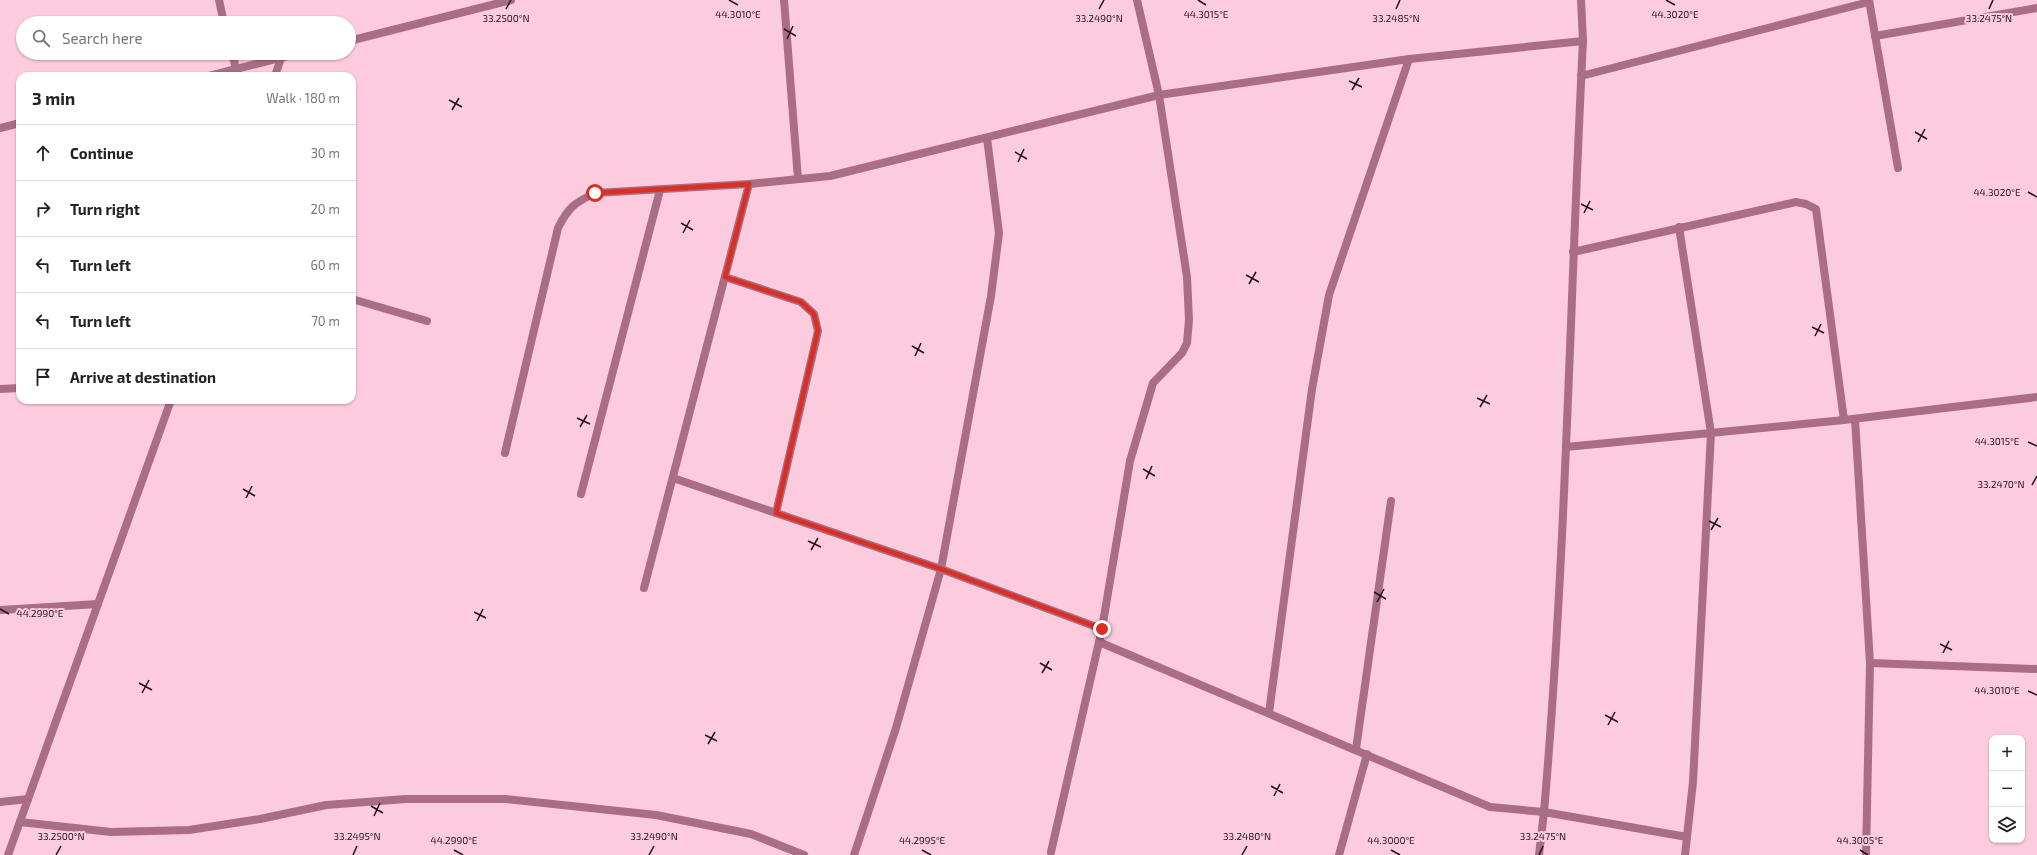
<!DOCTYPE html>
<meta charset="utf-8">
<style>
:root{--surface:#fff;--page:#f2f2f2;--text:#222;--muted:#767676;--line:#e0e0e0}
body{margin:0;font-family:"Exo 2",sans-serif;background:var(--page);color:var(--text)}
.controls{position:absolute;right:12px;bottom:12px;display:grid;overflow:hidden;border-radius:8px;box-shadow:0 1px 3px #0004}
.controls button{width:36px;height:36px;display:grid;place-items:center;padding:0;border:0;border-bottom:1px solid var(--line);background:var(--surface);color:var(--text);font:20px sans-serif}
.stop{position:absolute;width:12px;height:12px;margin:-9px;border:3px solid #d93025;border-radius:50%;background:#fff}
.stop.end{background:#d93025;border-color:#fff;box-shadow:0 1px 4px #0008}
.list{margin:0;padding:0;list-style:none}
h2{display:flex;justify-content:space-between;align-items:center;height:52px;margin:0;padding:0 16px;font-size:17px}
h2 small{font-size:13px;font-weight:400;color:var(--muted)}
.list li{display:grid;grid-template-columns:26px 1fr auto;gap:12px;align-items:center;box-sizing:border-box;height:56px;padding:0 16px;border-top:1px solid var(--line)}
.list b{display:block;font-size:15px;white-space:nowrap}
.list em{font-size:13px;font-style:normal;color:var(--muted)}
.icon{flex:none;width:22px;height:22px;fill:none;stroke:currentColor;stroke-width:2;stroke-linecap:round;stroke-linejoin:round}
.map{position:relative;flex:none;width:2037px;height:855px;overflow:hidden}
.search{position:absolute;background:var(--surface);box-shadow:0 1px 3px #0004;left:16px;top:16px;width:340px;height:44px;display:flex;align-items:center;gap:10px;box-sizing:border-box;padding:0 14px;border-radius:22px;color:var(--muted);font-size:15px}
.panel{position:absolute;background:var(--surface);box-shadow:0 1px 3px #0004;left:16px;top:72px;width:340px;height:332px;border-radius:12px}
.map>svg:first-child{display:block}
</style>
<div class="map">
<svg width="2037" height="855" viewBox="0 0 2037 855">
<rect width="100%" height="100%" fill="#fccbdd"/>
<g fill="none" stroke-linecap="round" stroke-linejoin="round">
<g stroke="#aa6d86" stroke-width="8">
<path d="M219 0 224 23"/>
<path d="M784 0 798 179"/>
<path d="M1869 0 1898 168"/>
<path d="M1875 36 2037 8"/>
<path d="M349 41 511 0"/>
<path d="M232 53 236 69"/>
<path d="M209 76 299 53"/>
<path d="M275 76 281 58"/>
<path d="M1581 76 1869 2"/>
<path d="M0 128 20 123"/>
<path d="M1679 227 1711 433 1693 782 1685 855"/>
<path d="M1573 252 1796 202 1806 204 1816 209 1844 420"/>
<path d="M725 277 801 302 814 314 818 331 776 513"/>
<path d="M352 299 427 321"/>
<path d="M0 389 20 388"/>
<path d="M1855 419 1870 663 1866 855"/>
<path d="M1566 447 1844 420 2037 397"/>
<path d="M505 453 558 228C568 208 574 203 595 193L749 184 830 176 1159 95 1409 59 1583 41"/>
<path d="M673 478 941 569 1102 629"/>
<path d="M581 494 660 190"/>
<path d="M644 588 749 184"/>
<path d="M0 610 98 604"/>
<path d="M1099 642 1490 807 1544 812C1566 556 1570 298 1583 41L1581 0"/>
<path d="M1870 663 2037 669"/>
<path d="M1269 713 1312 389 1329 295 1409 59"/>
<path d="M1356 749 1391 501"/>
<path d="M0 802 28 799"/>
<path d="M20 822 111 832 189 830 260 819 326 805 406 799H505L656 815 751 834 804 855"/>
<path d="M1051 852 1102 629 1130 461 1153 383 1182 353 1187 343 1189 320 1187 277 1159 95 1137 0"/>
<path d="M8 855 171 400"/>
<path d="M854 855 896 728 941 569 991 296 999 233 987 138"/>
<path d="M1339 855 1367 754"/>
<path d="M1539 855 1544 812 1687 837"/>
</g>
</g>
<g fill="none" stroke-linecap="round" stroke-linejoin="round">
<path stroke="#d93025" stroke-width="5" d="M595 193 749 184 725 277 801 302 814 314 818 330 776 513 941 569 1102 629"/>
</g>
<path fill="none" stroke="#221118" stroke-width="1.5" d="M729 0 738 5M1198 0 1206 5M1666 0 1675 5M506 9 511 0M1099 9 1104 0M1396 9 1400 0M1989 9 1993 0M784 29 796 36M787 39 793 26M1349 81 1362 87M1352 90 1359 78M449 100 462 107M452 110 459 98M1915 132 1927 139M1918 142 1925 129M1015 152 1027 159M1018 162 1024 149M2028 192 2037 197M1581 204 1593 210M1584 213 1590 201M681 223 693 230M683 233 690 220M1246 275 1259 282M1249 284 1256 272M1812 327 1824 333M1815 336 1821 324M912 346 924 353M915 356 921 343M1477 398 1490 404M1480 407 1487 395M577 418 590 424M580 427 587 415M2028 442 2037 446M1143 469 1155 476M1146 479 1152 466M2032 485 2037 476M243 489 255 496M246 498 252 486M1709 521 1721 527M1711 530 1718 518M808 541 821 547M811 550 818 538M1374 592 1386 599M1377 602 1384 589M0 609 9 614M474 612 486 618M477 621 483 609M1940 644 1952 650M1943 653 1949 641M1040 663 1052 670M1042 673 1049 661M139 683 152 690M2028 691 2037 695M142 693 149 680M1605 715 1618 722M1608 725 1615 712M705 735 717 741M708 744 715 732M1271 786 1283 793M1274 796 1280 784M371 806 383 813M374 816 380 803M454 850 463 855M922 850 931 855M1391 850 1400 855M1860 850 1868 855M56 855 61 846M353 855 357 846M649 855 654 846M1242 855 1247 846M1539 855 1543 846"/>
<g font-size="10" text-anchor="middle" fill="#221118" stroke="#fccbdd" stroke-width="4" stroke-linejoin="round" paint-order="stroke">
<text x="738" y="18">44.3010°E</text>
<text x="1206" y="18">44.3015°E</text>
<text x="1675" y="18">44.3020°E</text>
<text x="506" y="22">33.2500°N</text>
<text x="1099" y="22">33.2490°N</text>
<text x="1396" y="22">33.2485°N</text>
<text x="1989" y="22">33.2475°N</text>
<text x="1997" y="196">44.3020°E</text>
<text x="1997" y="445">44.3015°E</text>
<text x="2001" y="488">33.2470°N</text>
<text x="40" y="617">44.2990°E</text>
<text x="1997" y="694">44.3010°E</text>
<text x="61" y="840">33.2500°N</text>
<text x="357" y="840">33.2495°N</text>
<text x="654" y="840">33.2490°N</text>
<text x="1247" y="840">33.2480°N</text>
<text x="1543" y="840">33.2475°N</text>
<text x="454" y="844">44.2990°E</text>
<text x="922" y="844">44.2995°E</text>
<text x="1391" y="844">44.3000°E</text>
<text x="1860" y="844">44.3005°E</text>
</g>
</svg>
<div class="controls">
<button>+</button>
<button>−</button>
<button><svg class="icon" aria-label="layers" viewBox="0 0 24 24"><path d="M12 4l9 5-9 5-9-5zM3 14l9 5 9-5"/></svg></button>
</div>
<div class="stop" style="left:595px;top:193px"></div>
<div class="stop end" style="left:1102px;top:629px"></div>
<div class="search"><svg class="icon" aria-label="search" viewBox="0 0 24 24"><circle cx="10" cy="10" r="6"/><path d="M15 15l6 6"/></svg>Search here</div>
<section class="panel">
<h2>3 min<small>Walk · 180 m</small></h2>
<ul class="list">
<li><svg class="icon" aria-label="ahead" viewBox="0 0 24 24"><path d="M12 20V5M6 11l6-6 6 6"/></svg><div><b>Continue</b></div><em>30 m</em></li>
<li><svg class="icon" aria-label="right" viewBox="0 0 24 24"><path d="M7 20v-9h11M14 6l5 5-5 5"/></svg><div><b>Turn right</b></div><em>20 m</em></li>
<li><svg class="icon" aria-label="left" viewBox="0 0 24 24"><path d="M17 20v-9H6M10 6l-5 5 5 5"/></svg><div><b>Turn left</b></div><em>60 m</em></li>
<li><svg class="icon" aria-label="left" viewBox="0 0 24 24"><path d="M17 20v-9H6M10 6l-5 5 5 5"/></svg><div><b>Turn left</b></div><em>70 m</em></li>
<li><svg class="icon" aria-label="arrive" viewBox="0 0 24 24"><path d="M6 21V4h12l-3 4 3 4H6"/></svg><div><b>Arrive at destination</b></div></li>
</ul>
</section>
</div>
